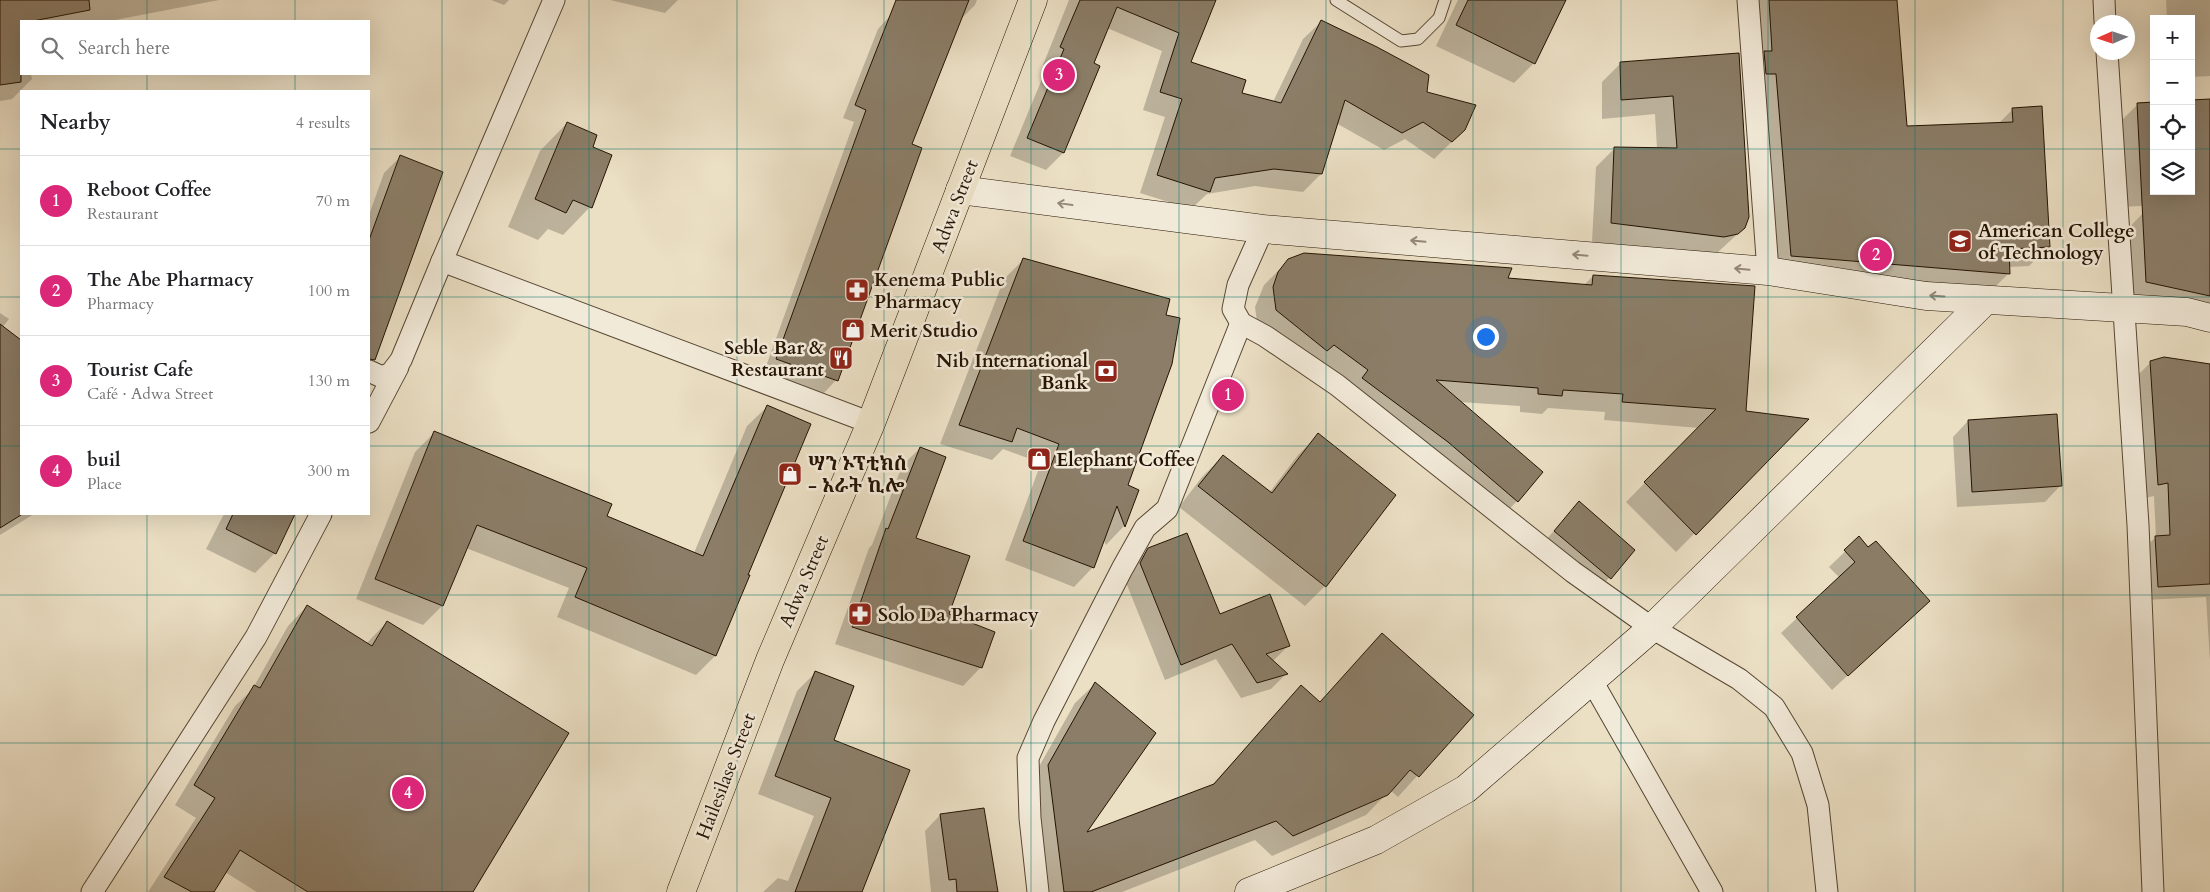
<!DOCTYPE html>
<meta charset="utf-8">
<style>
:root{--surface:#fff;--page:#f2f2f2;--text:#202124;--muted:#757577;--line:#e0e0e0;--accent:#db2777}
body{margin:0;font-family:Cardo,"Noto Serif Ethiopic",serif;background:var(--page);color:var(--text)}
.controls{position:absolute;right:15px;top:15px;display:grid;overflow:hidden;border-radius:0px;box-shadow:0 5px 20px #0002}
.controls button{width:45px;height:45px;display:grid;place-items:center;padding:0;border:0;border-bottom:1px solid var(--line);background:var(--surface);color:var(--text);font:25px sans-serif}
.compass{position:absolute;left:2090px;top:15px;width:45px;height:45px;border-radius:50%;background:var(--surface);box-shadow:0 5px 20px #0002;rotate:267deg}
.you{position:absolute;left:1485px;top:336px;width:18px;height:18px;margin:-12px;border:4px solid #fff;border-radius:50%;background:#1a73e8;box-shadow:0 0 0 8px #1a73e833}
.badge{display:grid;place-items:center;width:32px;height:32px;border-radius:50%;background:var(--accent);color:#fff;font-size:16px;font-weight:700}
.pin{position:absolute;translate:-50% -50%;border:2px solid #fff;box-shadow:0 1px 5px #0006}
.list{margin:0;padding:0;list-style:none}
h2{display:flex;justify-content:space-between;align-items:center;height:65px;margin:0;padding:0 20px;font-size:21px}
h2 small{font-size:16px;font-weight:400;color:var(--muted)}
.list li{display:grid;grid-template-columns:32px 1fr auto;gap:15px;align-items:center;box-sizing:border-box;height:90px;padding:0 20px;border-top:1px solid var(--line)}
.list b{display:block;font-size:19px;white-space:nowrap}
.list p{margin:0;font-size:16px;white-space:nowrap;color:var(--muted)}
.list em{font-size:16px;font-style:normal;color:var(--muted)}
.icon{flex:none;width:28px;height:28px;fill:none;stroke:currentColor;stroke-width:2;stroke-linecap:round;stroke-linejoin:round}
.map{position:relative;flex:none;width:2210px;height:892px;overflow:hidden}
.search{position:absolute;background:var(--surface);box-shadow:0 5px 20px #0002;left:20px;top:20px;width:350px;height:55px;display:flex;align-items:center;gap:12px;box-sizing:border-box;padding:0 18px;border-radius:0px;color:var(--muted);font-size:19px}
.panel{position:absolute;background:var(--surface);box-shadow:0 5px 20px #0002;left:20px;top:90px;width:350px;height:425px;border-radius:0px}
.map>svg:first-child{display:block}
</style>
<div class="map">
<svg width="2210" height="892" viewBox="0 0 2210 892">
<rect width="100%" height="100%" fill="#ebdfc4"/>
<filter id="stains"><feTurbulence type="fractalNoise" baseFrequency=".004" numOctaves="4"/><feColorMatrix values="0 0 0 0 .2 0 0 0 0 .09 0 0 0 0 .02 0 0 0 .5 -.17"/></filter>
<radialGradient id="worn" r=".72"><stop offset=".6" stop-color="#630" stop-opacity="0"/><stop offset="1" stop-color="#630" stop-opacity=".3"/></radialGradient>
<g fill="#0003">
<path d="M0 0H219L110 21H21V74H31L32 79 12 99 0 101Z"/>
<path d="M491 0H509L504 5Z"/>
<path d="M610 0H678L665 13Z"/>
<path d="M928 0H977L975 5 962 18 911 145 836 380 824 393 764 372 854 122 843 118 878 29 890 16Z"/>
<path d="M1069 0H1215L1190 63 1240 94 1273 102 1303 39 1321 22 1425 93 1464 130 1434 159 1405 139 1384 150 1336 123 1321 174 1303 192 1255 186 1207 194 1191 209 1140 193 1165 117 1143 110 1162 51 1107 28 1092 64 1063 153 1046 170 1010 156 1047 67 1043 65Z"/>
<path d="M1458 0H1564L1534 63 1514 83 1436 46Z"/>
<path d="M1748 0H1896L1906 127 1999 123 2013 109 2049 246 2029 266 2008 267 2009 273 1989 293 1772 276Z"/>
<path d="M2166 0H2210V76L2191 77V19H2167Z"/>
<path d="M1738 54 1744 228 1718 252 1705 255 1592 242 1596 167 1615 148 1657 149 1655 114 1602 119V82L1621 63Z"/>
<path d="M2210 100V202L2122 207 2118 124 2138 104 2154 191H2191Z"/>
<path d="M567 123 592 148 590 207 563 235 548 229 538 240 508 227 540 151Z"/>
<path d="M400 157 375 354 369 360V215L384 173Z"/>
<path d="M2143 213 2210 219V320L2126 302 2123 234Z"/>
<path d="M1023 260 1126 486 1138 490 1124 526 1106 545 1103 539 1093 567 1074 587 1005 560 1041 463 1003 449 992 460 940 444 1004 279Z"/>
<path d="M1289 260 1584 285 1593 276 1744 412 1807 420 1676 552 1626 502 1699 428 1604 420 1605 412 1548 408 1542 414 1520 412V406L1459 402 1517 501 1499 520 1258 329 1255 307 1264 285Z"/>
<path d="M0 313 9 319 2 328 21 342V514H34L0 535Z"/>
<path d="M2151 362 2210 365V661L2206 597 2144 600 2141 551 2156 537 2154 496 2145 498 2137 376Z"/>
<path d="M767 407 715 656 696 675 557 617 569 588 466 548 442 606 423 625 356 599 415 452 434 433 606 516 694 553 747 426Z"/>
<path d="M1968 421 2060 486 2045 502 1957 507 1953 437Z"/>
<path d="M1318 435 1325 586 1305 606 1179 507 1202 477 1223 456 1269 493 1298 455Z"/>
<path d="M920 448 914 539 947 614 981 667 963 686 835 644 869 548 872 545 902 466Z"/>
<path d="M1579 503 1634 550 1599 589 1544 542Z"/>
<path d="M224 514H294L275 553 255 573 206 549Z"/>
<path d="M1859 538 1868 549 1928 601 1832 690 1781 633 1840 578 1829 567Z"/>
<path d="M1149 549 1219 615 1288 646 1273 661 1286 674 1271 689 1241 698 1216 659 1165 680 1125 580 1132 566Z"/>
<path d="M307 606 366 644 387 622 472 892H257L225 872 213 892H148L196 818 175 805 235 706 252 690 288 626Z"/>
<path d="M1382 635 1472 715 1398 797 1390 790 1366 815 1272 856 1255 840 1122 892H1042L1028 786 1075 703 1096 683 1084 834 1211 786 1301 687 1319 703Z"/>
<path d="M816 672 832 740 860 892H763L778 878 788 881 814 816 758 794 797 691Z"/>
<path d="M940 815 996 892H931L925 831Z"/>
</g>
<g fill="#8b7d67" stroke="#241302">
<path d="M0 0H89L90 10 33 21H21V82L0 85Z"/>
<path d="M896 0H969L912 144 922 148 838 381 776 359 866 110 855 105Z"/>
<path d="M1080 0H1216L1191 62 1246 80 1242 93 1281 103 1321 20 1377 47 1429 75 1427 92 1476 105 1465 130 1452 142 1423 122 1402 133 1345 100 1322 174 1274 169 1215 178 1210 192 1157 175 1182 99 1160 92 1179 33 1117 7 1094 63 1100 66 1064 153 1027 138 1064 49 1060 47Z"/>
<path d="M1468 0H1566L1535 64 1456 25Z"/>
<path d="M1769 0H1897L1907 126 2013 122 2012 108 2042 106 2050 247 2009 249 2010 274 1791 256 1776 74H1766L1764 51H1772Z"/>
<path d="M1739 53 1749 217 1745 228 1738 234 1724 237 1611 223 1614 147 1677 148 1673 96 1621 100 1620 62Z"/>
<path d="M2210 99V296L2146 282 2137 103 2154 102V191H2191V100Z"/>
<path d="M567 122 597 135 593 147 612 155 592 208 573 200 566 213 535 199Z"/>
<path d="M400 155 443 172 375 360 369 359V240Z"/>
<path d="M1304 253 1512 268 1508 278 1592 285 1593 275 1755 286 1746 411 1809 419 1696 535 1644 482 1716 409 1622 402 1623 394 1563 390 1562 396 1538 394V388L1436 380 1543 472 1518 502 1448 442 1362 378 1368 370 1334 345 1327 351 1276 310 1273 287 1278 272 1288 259Z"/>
<path d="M1023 258 1170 299 1166 315 1180 318 1172 364 1128 485 1139 490 1125 527 1117 506 1094 568 1023 541 1059 444 1017 428 1012 442 959 425Z"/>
<path d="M0 324 21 340V515L0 528Z"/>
<path d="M2164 357 2210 364V584L2158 587 2155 536 2170 535 2168 483 2158 485 2150 361Z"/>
<path d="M767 405 811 424 748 575H750L716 656 575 597 587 568 477 525 443 606 375 579 434 431 612 504 607 516 703 556Z"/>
<path d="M2057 414 2062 486 1972 492 1968 420Z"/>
<path d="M1318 433 1396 495 1326 587 1198 486 1223 455 1272 493Z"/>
<path d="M920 447 946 457 916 538 970 556 949 614 995 632 982 668 852 627 886 528 888 529Z"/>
<path d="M1579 501 1635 550 1611 579 1554 531Z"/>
<path d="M233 514H295L276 554 226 529Z"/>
<path d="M1187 533 1220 614 1270 594 1290 646 1266 654 1288 674 1257 683 1232 644 1181 665 1140 563 1148 548Z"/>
<path d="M1859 536 1868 547 1876 541 1930 601 1848 676 1796 617 1855 562 1844 550Z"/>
<path d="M307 605 372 646 387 621 569 733 473 892H308L240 850 214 892H192L164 877 215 798 194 785 254 685 260 688Z"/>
<path d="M1382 633 1474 715 1419 777 1410 770 1388 795 1293 836 1276 821 1091 892H1064L1048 765 1095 682 1156 733 1087 832 1214 784 1301 685 1320 702Z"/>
<path d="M815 671 854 686 834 740 910 770 862 892H795L831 798 775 776Z"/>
<path d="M984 808 998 892H957L956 879 949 880 940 814Z"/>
</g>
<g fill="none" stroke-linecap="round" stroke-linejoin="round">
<g stroke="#564632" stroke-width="13">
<path id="lane" d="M1336 0 1401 41 1418 39 1439 18 1445 0"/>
</g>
<g stroke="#564632" stroke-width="23">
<g id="street">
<path d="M554 0 442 261 871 423"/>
<path d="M1748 0 1768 271"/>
<path d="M2104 0 2105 22"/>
<path d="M2107 52 2138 525 2153 892"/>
<path d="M1263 229 1238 285 1233 309 1241 323 1265 336 1337 385 1573 572 1652 628 1739 679 1774 707 1802 753 1818 805 1827 892"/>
<path d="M369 371 382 377 391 373 401 360 442 261"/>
<path d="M369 422 398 367"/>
<path d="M1592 681 1712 892"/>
<path d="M92 892 256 637 321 514"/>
<path d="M1038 892 1030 818 1028 758 1044 721 1122 569 1145 528 1167 509 1241 323"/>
</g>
</g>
<g stroke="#241302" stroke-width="29">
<g id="secondary">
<path d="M960 190 1263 229 1768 271 1926 296 2187 312 2210 318"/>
<path d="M1249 892 1376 840 1466 789 1652 628 1986 300"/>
</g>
</g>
<g stroke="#241302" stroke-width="29">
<path id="primary" d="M681 892 770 660 871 423 1033 0"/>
</g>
<use href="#lane" stroke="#f2ead9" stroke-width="11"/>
<use href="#street" stroke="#f2ead9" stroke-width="21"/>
<use href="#secondary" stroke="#f2ead9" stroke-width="28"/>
<use href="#primary" stroke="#ebdfc4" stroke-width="28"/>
</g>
<defs><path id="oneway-shaft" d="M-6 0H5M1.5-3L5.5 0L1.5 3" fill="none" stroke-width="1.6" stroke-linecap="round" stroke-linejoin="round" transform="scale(1.25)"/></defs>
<g stroke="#958978">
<use href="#oneway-shaft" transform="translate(1065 204) rotate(-172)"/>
<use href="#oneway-shaft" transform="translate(1418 241) rotate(-175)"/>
<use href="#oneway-shaft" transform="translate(1580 255) rotate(-175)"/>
<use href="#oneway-shaft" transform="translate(1742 269) rotate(-175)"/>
<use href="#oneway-shaft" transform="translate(1937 296) rotate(-176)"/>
</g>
<path fill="none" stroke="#0f766e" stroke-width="1" stroke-opacity="0.55" d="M147 0V21M295 0V21M442 0V892M589 0V892M737 0V892M884 0V892M1031 0V892M1179 0V892M1326 0V892M1473 0V892M1621 0V892M1768 0V892M1915 0V892M2063 0V892M147 74V91M295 74V91M0 149H21M369 149H2154M2191 149H2210M0 297H21M369 297H2210M0 446H21M369 446H2210M147 514V892M295 514V892M0 595H2210M0 743H2210"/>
<defs>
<g id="university-square" transform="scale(1.25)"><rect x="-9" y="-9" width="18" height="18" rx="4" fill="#8f2418" stroke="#f2ead9"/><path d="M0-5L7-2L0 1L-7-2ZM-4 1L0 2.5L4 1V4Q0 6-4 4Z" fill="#fff"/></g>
<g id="pharmacy-square" transform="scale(1.25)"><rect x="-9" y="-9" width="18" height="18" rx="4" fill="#8f2418" stroke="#f2ead9"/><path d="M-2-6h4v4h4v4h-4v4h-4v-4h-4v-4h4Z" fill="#fff"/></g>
<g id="shop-square" transform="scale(1.25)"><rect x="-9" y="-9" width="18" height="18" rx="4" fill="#8f2418" stroke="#f2ead9"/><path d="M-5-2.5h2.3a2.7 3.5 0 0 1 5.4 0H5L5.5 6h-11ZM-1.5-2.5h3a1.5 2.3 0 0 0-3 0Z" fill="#fff"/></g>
<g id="restaurant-square" transform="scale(1.25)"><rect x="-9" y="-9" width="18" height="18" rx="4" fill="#8f2418" stroke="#f2ead9"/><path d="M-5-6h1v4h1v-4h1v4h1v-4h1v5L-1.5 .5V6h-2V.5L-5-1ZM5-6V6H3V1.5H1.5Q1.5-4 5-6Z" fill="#fff"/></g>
<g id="bank-square" transform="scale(1.25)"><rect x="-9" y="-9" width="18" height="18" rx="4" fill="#8f2418" stroke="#f2ead9"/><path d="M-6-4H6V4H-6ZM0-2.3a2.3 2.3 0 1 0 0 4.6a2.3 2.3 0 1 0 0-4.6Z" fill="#fff"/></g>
</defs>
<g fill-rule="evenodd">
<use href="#university-square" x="1960" y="241"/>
<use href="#pharmacy-square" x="857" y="290"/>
<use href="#shop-square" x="853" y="330"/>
<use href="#restaurant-square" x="841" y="358"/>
<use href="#bank-square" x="1106" y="371"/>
<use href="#shop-square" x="1039" y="459"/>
<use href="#shop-square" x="790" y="474"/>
<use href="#pharmacy-square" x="860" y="614"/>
</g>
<g text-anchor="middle" stroke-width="5" stroke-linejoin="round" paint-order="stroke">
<g font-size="19" fill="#241302" stroke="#f2ead9">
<text transform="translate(954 206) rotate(-69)" y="7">Adwa Street</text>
<text transform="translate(803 581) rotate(-67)" y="7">Adwa Street</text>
<text transform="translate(725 776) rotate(-69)" y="7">Hailesilase Street</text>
</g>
<g font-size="19" font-weight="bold" fill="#241302" stroke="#f2ead9" text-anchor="start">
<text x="1978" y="237">American College<tspan x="1978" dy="22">of Technology</tspan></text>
<text x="874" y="286">Kenema Public<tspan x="874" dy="22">Pharmacy</tspan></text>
<text x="870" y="337">Merit Studio</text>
<text x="824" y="354" text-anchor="end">Seble Bar &amp;<tspan x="824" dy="22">Restaurant</tspan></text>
<text x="1088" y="367" text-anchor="end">Nib International<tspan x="1088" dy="22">Bank</tspan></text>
<text x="1056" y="466">Elephant Coffee</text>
<text x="808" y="470">ሣን ኦፕቲክስ<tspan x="808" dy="22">- አራት ኪሎ</tspan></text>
<text x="878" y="621">Solo Da Pharmacy</text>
</g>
</g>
<rect width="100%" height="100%" filter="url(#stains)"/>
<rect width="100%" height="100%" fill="url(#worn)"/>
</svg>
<div class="controls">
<button>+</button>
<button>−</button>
<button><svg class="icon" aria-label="locate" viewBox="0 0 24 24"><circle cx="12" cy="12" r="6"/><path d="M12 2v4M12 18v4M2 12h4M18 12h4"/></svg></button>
<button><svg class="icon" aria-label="layers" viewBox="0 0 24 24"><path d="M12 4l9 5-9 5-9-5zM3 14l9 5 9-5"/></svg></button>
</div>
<svg class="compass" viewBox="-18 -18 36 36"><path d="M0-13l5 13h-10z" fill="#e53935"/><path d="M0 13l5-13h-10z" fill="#757577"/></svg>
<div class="you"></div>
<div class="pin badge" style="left:1228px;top:395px">1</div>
<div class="pin badge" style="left:1876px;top:255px">2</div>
<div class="pin badge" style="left:1059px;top:75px">3</div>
<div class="pin badge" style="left:408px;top:793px">4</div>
<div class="search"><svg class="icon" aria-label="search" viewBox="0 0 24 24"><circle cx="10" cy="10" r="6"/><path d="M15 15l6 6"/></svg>Search here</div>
<section class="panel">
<h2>Nearby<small>4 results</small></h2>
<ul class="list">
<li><span class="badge">1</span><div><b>Reboot Coffee</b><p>Restaurant</p></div><em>70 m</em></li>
<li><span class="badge">2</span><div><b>The Abe Pharmacy</b><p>Pharmacy</p></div><em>100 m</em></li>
<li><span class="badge">3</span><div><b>Tourist Cafe</b><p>Café · Adwa Street</p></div><em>130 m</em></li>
<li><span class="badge">4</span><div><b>buil</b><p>Place</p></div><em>300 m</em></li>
</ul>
</section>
</div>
